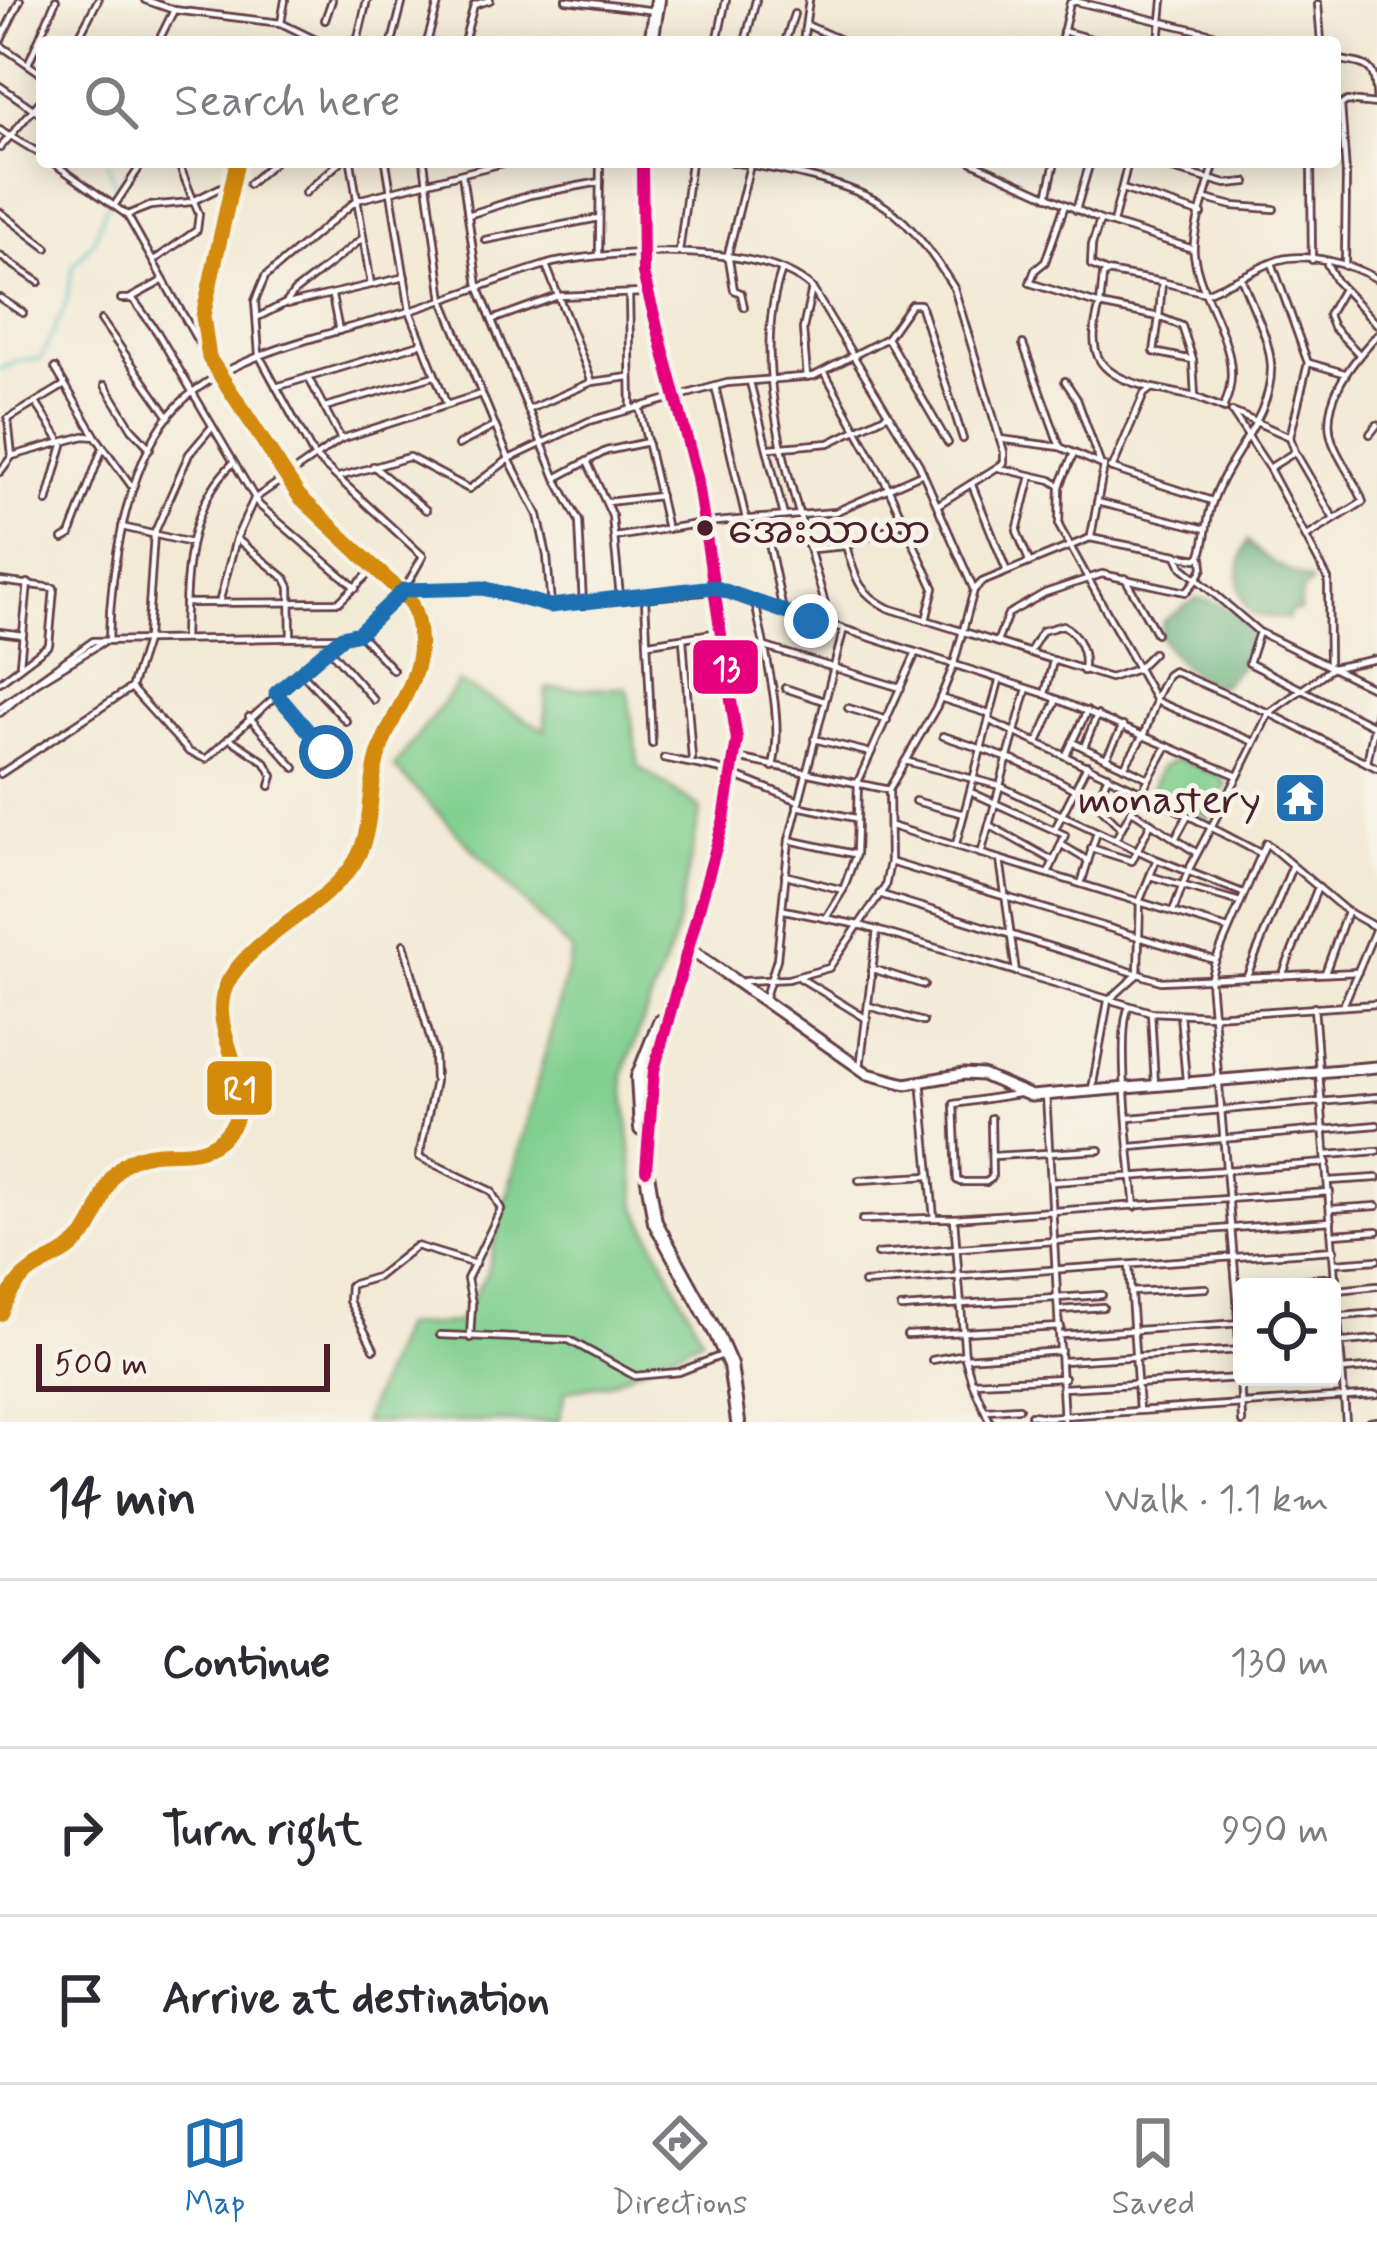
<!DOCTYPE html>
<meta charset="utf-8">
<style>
:root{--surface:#fff;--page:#f2f2f3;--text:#2b2b33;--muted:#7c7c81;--line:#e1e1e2;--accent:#1f6fb2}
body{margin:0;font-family:Mynerve,"Noto Sans Myanmar",sans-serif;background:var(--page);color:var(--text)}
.controls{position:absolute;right:36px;bottom:36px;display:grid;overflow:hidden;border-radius:12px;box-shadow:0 6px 30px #0003}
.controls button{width:108px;height:108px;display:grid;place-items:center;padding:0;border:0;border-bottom:3px solid var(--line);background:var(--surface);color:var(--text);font:60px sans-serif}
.scale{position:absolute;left:36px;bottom:30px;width:294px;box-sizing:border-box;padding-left:12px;border:6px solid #4a1f2b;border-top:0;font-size:33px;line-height:42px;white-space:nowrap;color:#4a1f2b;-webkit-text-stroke:9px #f7f3e8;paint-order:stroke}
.stop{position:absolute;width:36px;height:36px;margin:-27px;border:9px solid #1f6fb2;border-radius:50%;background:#fff}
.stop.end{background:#1f6fb2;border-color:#fff;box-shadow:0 3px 12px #0008}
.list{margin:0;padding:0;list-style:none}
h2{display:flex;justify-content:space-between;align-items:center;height:156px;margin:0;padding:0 48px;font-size:51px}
h2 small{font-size:39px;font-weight:400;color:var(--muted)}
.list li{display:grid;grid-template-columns:78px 1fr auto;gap:36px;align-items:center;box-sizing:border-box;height:168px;padding:0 48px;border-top:3px solid var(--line)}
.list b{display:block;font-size:45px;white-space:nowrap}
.list em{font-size:39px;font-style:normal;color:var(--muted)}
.icon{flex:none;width:66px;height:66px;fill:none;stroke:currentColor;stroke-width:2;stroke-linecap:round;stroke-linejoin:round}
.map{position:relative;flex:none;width:1377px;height:1422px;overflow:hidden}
.search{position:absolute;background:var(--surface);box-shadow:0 6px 30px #0003;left:36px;right:36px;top:36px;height:132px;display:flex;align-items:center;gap:30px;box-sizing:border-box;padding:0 42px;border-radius:12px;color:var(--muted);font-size:45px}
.sheet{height:660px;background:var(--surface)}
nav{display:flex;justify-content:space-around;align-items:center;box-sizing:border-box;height:168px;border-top:3px solid var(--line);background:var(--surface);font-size:33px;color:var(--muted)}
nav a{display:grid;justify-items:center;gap:6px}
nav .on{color:var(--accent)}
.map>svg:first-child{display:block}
</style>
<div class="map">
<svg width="1377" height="1422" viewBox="0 0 1377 1422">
<rect width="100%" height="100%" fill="#f7f3e8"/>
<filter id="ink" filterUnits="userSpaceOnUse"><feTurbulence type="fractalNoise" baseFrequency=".00833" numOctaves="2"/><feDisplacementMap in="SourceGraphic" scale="24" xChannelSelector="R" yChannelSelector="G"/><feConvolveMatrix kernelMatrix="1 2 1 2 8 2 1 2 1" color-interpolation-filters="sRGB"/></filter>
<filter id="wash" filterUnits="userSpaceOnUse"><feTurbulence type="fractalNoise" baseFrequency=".004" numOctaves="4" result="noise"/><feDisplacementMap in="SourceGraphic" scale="48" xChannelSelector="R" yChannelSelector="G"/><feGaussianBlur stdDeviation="2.7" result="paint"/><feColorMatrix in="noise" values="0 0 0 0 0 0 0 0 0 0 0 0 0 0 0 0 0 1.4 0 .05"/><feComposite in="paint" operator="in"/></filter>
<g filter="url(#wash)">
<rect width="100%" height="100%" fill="#f3ead5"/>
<g fill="#80cf8f" stroke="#65775d" stroke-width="3">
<path d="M459 682 545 730 546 689 627 688 639 767 701 809 674 939 623 1073 637 1208 702 1338 607 1384 566 1391 558 1422H363L402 1326 457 1323 486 1275 572 952 394 767Z"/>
<path d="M1178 759 1219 775 1227 785 1209 818 1152 788 1160 768Z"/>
</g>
<g fill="#68b27a" stroke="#596852" stroke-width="3">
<path d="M1248 541C1266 562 1288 570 1312 582L1302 592 1300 611 1290 612 1288 619 1253 615C1234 593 1236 567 1248 541Z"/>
<path d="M1195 599C1221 599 1238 613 1251 635L1239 668 1221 686C1194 680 1173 659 1160 636L1163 622Z"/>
</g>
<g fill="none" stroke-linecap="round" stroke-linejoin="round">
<path stroke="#50bfc7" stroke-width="3" d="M0 369 22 360 41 359 66 304 73 266 94 240 105 209 118 190 107 162"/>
</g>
</g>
<g filter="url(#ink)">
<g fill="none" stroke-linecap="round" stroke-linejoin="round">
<g stroke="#633d44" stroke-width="10">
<g id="minor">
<path d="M145 0 174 10 281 23"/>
<path d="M285 0 281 23 320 42"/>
<path d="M566 0 656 11"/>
<path d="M1074 1 1213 34 1221 42"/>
<path d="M1318 4 1321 42"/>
<path d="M325 20 332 0"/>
<path d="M807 25 845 42"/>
<path d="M1063 31 1102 42"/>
<path d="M0 42 20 0"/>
<path d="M76 42 98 0"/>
<path d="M158 42 174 10"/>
<path d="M357 42 367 0"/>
<path d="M392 42 403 0"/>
<path d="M427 42 439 0"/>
<path d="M464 42 474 5 490 0"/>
<path d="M717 42 726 0"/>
<path d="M745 42 756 0"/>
<path d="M785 42 794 14"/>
<path d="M803 42 809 0"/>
<path d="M1061 42 1070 3 1074 2"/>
<path d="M1159 42 1163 0"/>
<path d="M0 45 42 74"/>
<path d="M1335 59C1373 66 1374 63 1377 103"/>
<path d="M28 64 56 0"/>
<path d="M0 86 42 115"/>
<path d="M0 130 10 137"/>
<path d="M11 136 42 155"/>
<path d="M0 148 42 99"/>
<path d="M52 162 127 215 205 354 223 375 302 497 404 590 423 556 314 456 259 355 255 301 265 277 357 200 507 162"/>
<path d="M351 162 371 285"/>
<path d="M386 162 410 311 447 405"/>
<path d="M424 162 443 300 509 459 538 515 547 556 551 606"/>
<path d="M731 162C775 168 850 182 886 207 913 225 937 261 954 288L1004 452V463L939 504"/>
<path d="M972 162 1100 220 1193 249"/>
<path d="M1147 162 1226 184 1247 182"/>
<path d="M1215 162C1209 185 1191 233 1194 254 1201 307 1250 354 1223 408"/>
<path d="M1311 162 1312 260"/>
<path d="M462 174 478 286 556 478 579 521 583 605"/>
<path d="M249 184 274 162"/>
<path d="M1122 189 1202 214"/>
<path d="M305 193 340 162"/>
<path d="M1047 197 1055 162"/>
<path d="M1206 199 1233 206 1274 209"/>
<path d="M193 201 227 184"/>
<path d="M116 203 143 162"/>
<path d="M1065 205 1045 262 1035 270 1030 283 1100 305C1084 358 1101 376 1152 388"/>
<path d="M1076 210 1090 162"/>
<path d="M0 212 47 248"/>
<path d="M127 215 150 206 191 202"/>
<path d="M468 215 530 195 600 182"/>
<path d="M1100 220 1092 245 1091 265 1107 272"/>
<path d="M1113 223 1128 162"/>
<path d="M485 240 599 218"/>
<path d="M679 252 691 162"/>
<path d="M599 254 600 162"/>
<path d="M0 256 39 282"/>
<path d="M727 258 750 165"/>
<path d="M729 259 734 290 741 293 744 307"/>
<path d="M153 261 197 230 199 214 178 162"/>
<path d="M1327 264 1336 281 1377 324"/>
<path d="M546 265 592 382"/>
<path d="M1345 266 1346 174 1341 105 1347 101 1377 104"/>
<path d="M782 270C743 378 805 519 831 627"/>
<path d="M1162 282 1107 272 1103 276 1100 305 1159 317 1154 352 1193 360"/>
<path d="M1343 289 1328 315 1333 327 1359 354"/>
<path d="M629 294 631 409"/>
<path d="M332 296 339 331"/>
<path d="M0 298 23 313"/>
<path d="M131 298 162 281"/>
<path d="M121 299H133L157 332 259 505 356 588"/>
<path d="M288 304 405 277"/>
<path d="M258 317 286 303 294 292 363 238"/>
<path d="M101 320 169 417"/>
<path d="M492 320 558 296 643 293"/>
<path d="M887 338 911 304H920L963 439"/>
<path d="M1023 344 1060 447"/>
<path d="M1309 363 1344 373"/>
<path d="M55 368 96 437 133 488"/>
<path d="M824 371 886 483 934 588 926 620"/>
<path d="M308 377 341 439"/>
<path d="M807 377 803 329 812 288"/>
<path d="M1065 381 1077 399 1100 463"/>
<path d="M750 382 784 516"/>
<path d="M105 385 132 429 150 448"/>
<path d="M715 386 746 519"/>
<path d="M276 387 420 344"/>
<path d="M1195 397 1193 360 1182 326 1159 317 1162 282 1206 293 1241 277"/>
<path d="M36 403 63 445 47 502"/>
<path d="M639 406 667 529"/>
<path d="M325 407 434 376"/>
<path d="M528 410 592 382 629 377"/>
<path d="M1232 412 1269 468 1328 579 1329 662"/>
<path d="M1235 413 1290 437"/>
<path d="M1370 434 1377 425"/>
<path d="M1000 439 1060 447 1104 466 1091 536"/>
<path d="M458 445 495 426"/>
<path d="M770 448 829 443 889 414"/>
<path d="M1295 452 1334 519"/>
<path d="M12 456 8 419 63 386"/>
<path d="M587 461 612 516 620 597"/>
<path d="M373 466 426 510"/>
<path d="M1271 467 1295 452 1290 437 1308 363 1272 263"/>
<path d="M999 468 1051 480 1060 486 1059 526 1156 701 1144 734 1124 767"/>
<path d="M1110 468 1212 501"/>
<path d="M1112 469 1144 394 1152 388 1195 397 1225 409"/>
<path d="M0 472 12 456 84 436 96 437"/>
<path d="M339 477 409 457 469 489 509 459 589 421 727 383 814 376 887 338 948 443"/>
<path d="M556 478 606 451 648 442"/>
<path d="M972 485 1006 569"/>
<path d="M1060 486 1074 453"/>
<path d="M607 502 660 496"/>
<path d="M1097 502 1206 529"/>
<path d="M122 527 191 543"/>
<path d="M766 529 783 611"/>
<path d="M615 537 704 523 835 512 923 473"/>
<path d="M1306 537 1363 502C1356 481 1341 464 1333 443 1318 403 1352 362 1377 335"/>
<path d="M63 539 70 535 103 447"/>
<path d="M238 540 286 579 290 587 291 637"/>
<path d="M846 546C856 578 857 592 888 608L1110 678 1137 669 1153 653"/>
<path d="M813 549 846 546 905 522"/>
<path d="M1177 556 1182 567 1197 579 1203 568 1202 558"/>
<path d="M1029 561 1017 531 1031 476"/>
<path d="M1125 578 1156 633"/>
<path d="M0 581 54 588 49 645 0 682"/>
<path d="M645 599 652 744"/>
<path d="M755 601C764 653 785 716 773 767"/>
<path d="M185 603 339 602 378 565"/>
<path d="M219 603 236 539 254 499 341 439 481 394"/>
<path d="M583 605 593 600 714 587 1042 693 1238 776 1269 713 1332 668 1377 659"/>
<path d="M0 632 23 635"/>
<path d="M359 633 393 670"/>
<path d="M1258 635 1249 663 1374 726 1377 709"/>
<path d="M184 638C186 576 185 511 232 464"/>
<path d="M683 639 692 759"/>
<path d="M109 640C110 570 126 469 171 413 220 353 341 332 413 310 459 295 505 277 552 263 616 250 761 241 812 288L919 464 974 590"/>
<path d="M997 642 1008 614 1045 593 1102 574 1186 592 1197 579 1259 632 1377 690"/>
<path d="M649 643 720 632"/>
<path d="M762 646 901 688"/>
<path d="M329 649 374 700"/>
<path d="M1029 653 1042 631 1063 625C1078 634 1087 653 1083 671"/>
<path d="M20 664 28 583"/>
<path d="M301 672 346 721"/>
<path d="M131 688 189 752 206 759 342 637"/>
<path d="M785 688 824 701"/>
<path d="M276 693 326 752"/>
<path d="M1045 694 1053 661"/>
<path d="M1156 697 1167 675 1173 671 1269 713 1377 768"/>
<path d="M940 698 990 714"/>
<path d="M1156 701 1254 742"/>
<path d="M0 707 93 641 342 637 359 633 404 590 483 588 551 606 714 591"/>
<path d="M848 708 887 720"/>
<path d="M0 713 36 683 103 642"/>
<path d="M249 717 295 768"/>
<path d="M990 721 1157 799 1260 853"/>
<path d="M943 736C995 753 1050 771 1096 803L1108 775"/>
<path d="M229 738 265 762 273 776 270 786"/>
<path d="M814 739 867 752"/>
<path d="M1038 742 1057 699"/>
<path d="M1072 742 1148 778"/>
<path d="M1084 747 1097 715"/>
<path d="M1066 755 1087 711"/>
<path d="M664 758 718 769 799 801"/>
<path d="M737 758 889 790"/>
<path d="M1106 758 1123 726"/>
<path d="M905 761 1000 786 1156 859 1243 893"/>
<path d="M1367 763 1374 726 1377 727"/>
<path d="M0 774 131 688 147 638 154 534 189 454 211 428"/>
<path d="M973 793 1065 835 1048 874"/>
<path d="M915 801 964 814"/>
<path d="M1096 803 1121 828"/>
<path d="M797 806 855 818"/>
<path d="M1131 810 1197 853"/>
<path d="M989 825 1052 860"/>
<path d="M891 826 1228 929"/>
<path d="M1055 829 1087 765"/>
<path d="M1175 839 1187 817"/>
<path d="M789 840 854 854"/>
<path d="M1115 840 1167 746"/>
<path d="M956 844 999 681"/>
<path d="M1062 845 1087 860"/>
<path d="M1091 848 1132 861 1151 823"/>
<path d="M981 854 1026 692"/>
<path d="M1000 859 1016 972"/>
<path d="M890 862 1215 960"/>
<path d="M785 875 843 890"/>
<path d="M1150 876 1240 902"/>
<path d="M1081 884 1097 832"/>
<path d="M879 894 1161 981 1358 972"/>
<path d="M784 910 859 925 1151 1012 1213 1015 1377 1004"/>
<path d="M1173 911 1188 871 1238 776"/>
<path d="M826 918 843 890 856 854 858 782 915 655"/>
<path d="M404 944 434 1052 435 1081 419 1157 491 1191 501 1209 467 1279 472 1303 470 1338"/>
<path d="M873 969 924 985"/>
<path d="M1325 973 1347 912"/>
<path d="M1282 976 1318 887"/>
<path d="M800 978 867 1019"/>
<path d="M1246 978 1292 867"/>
<path d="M744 981 788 979 829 968 885 887 890 862 889 789 937 706 953 667 974 590 982 582 1090 538 1197 559 1201 555C1207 537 1206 518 1213 501 1229 454 1273 417 1271 365 1269 335 1251 305 1241 277 1253 272 1266 264 1279 260 1307 252 1352 264 1377 279"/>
<path d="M764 1000 777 959 789 840 843 632"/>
<path d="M869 1006 923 1022"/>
<path d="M1343 1006 1376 928"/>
<path d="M1129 1007C1116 1030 1131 1172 1135 1207"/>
<path d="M1314 1007 1346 1422"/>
<path d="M1151 1012 1155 1085"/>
<path d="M1180 1014 1186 1080"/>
<path d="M860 1068 877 930"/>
<path d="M921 1080 934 1218H954L965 1358 972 1382 1064 1378"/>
<path d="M1092 1089 1108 1001 1138 974 1140 900 1156 861"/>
<path d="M1046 1094 1064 1422"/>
<path d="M991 1118 992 1178 986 1182H960L957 1180 954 1104 1018 1094"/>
<path d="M1129 1118 1377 1097"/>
<path d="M1131 1147 1377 1125"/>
<path d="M1327 1155 1377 1151"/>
<path d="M993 1156 1100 1150"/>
<path d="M859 1180 929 1176"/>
<path d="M1329 1181 1377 1178"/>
<path d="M1052 1182 1327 1163"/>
<path d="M1331 1209 1377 1206"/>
<path d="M954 1218 1330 1192"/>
<path d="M862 1220 934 1218"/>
<path d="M1333 1234 1377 1231"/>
<path d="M877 1254 1331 1221"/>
<path d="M1335 1263 1377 1260"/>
<path d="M1129 1266 1139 1410"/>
<path d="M864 1283 1334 1250"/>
<path d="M1236 1285 1336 1277"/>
<path d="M1337 1290 1377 1286"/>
<path d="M1131 1292 1206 1288"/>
<path d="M901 1308 1102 1295"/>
<path d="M1060 1310 1103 1307"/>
<path d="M1332 1317 1377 1313"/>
<path d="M440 1335 569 1340 635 1376 679 1372 720 1356"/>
<path d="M907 1335 1061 1327"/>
<path d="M1062 1335 1242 1323"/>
<path d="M1332 1343 1377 1339"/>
<path d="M374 1349 349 1301 350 1285 377 1277 416 1246 475 1264"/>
<path d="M965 1358 1061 1351"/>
<path d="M932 1360 965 1354"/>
<path d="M1063 1361 1242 1350"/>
<path d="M1332 1371 1377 1367"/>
<path d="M972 1382 990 1422"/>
<path d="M1063 1388 1259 1377"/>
<path d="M986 1410 1019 1408"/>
<path d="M1031 1415 1047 1417 1377 1395"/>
<path d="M1242 1422 1237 1297 1210 980 1215 962 1266 843 1345 910 1377 928"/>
<path d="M1370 1422 1377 1421"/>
</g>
</g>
<g stroke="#633d44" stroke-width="15">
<path id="secondary" d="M690 949 868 1074 906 1084 964 1074 982 1075 1031 1096 1377 1067"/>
</g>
<g stroke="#633d44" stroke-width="18">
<g id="trunk">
<path d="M651 42 658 0"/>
<path d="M642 162 643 274 697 477 737 740 724 819 654 1070 646 1170"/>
<path d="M641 1129 638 1077 660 1022"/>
<path d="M646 1167 655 1222 716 1333 730 1365 738 1422"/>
</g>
</g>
<use href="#minor" stroke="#fff" stroke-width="4.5"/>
<use href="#secondary" stroke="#fff" stroke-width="9"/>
<use href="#trunk" stroke="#fff" stroke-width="12"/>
<g stroke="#f7f3e8" stroke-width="21">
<path id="bus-1" d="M642 162 643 274 697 477 737 740 724 819 654 1070 646 1170"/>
</g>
<use href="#bus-1" stroke="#e5007d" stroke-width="12"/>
<g stroke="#f7f3e8" stroke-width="24">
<path id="rail-1" d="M0 1314C24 1254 53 1271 84 1235 104 1212 101 1176 131 1160 163 1144 198 1164 225 1135 271 1086 199 1033 229 980 255 936 318 910 350 869 373 839 368 800 376 764 389 707 441 669 410 601L299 496 209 358 203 316 237 162"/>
</g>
<use href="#rail-1" stroke="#d48b09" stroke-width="15"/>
</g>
</g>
<g fill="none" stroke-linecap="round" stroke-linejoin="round" filter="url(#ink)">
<path stroke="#1f6fb2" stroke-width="15" d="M326 752 276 693 342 637 359 633 404 590 483 588 550 606 714 587 811 621"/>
</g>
<defs>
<g id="temple-square" transform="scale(2.7)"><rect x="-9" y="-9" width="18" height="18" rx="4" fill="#1f6fb2" stroke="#f7f3e8"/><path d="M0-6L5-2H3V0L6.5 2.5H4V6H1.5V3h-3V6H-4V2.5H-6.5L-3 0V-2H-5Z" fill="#fff"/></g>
</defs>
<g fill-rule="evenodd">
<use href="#temple-square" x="1300" y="798"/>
</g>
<circle fill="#4a1f2b" stroke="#f7f3e8" stroke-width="4.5" cx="705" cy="528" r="10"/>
<g text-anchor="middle" stroke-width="10" stroke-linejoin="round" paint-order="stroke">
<g font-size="39" fill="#4a1f2b" stroke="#f7f3e8" text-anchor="start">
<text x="728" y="543">အေးသာယာ</text>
</g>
<g font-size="42" fill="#4a1f2b" stroke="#f7f3e8" text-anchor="end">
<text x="1261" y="813">monastery</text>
</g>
</g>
<g stroke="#f7f3e8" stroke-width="4.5">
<rect x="691" y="638" width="69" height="58" rx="12" fill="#e5007d"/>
<rect x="205" y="1059" width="69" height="58" rx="12" fill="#d48b09"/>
</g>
<g font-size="33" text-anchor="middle" font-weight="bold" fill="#fff">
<text x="726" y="679">13</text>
<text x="240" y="1100">R1</text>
</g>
</svg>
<div class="controls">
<button><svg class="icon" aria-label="locate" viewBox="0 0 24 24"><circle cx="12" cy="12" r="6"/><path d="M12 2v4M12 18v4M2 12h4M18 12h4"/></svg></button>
</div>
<div class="scale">500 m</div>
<div class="stop" style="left:326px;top:752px"></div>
<div class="stop end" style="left:811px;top:621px"></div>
<div class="search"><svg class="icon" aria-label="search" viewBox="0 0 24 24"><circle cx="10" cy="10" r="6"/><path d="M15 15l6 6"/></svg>Search here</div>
</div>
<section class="sheet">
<h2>14 min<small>Walk · 1.1 km</small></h2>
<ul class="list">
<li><svg class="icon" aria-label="ahead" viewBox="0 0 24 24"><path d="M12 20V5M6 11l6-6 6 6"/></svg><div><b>Continue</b></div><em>130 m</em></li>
<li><svg class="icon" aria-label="right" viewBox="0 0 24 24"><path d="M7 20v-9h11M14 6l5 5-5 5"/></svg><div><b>Turn right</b></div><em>990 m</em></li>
<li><svg class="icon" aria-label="arrive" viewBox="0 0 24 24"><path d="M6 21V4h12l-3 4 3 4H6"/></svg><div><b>Arrive at destination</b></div></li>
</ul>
</section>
<nav>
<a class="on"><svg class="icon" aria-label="map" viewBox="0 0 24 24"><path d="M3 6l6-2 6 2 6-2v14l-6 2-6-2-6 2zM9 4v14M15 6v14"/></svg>Map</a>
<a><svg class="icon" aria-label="directions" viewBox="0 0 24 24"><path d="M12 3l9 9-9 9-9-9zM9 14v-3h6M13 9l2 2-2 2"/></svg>Directions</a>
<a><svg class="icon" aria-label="saved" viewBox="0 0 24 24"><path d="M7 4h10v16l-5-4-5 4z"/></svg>Saved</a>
</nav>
